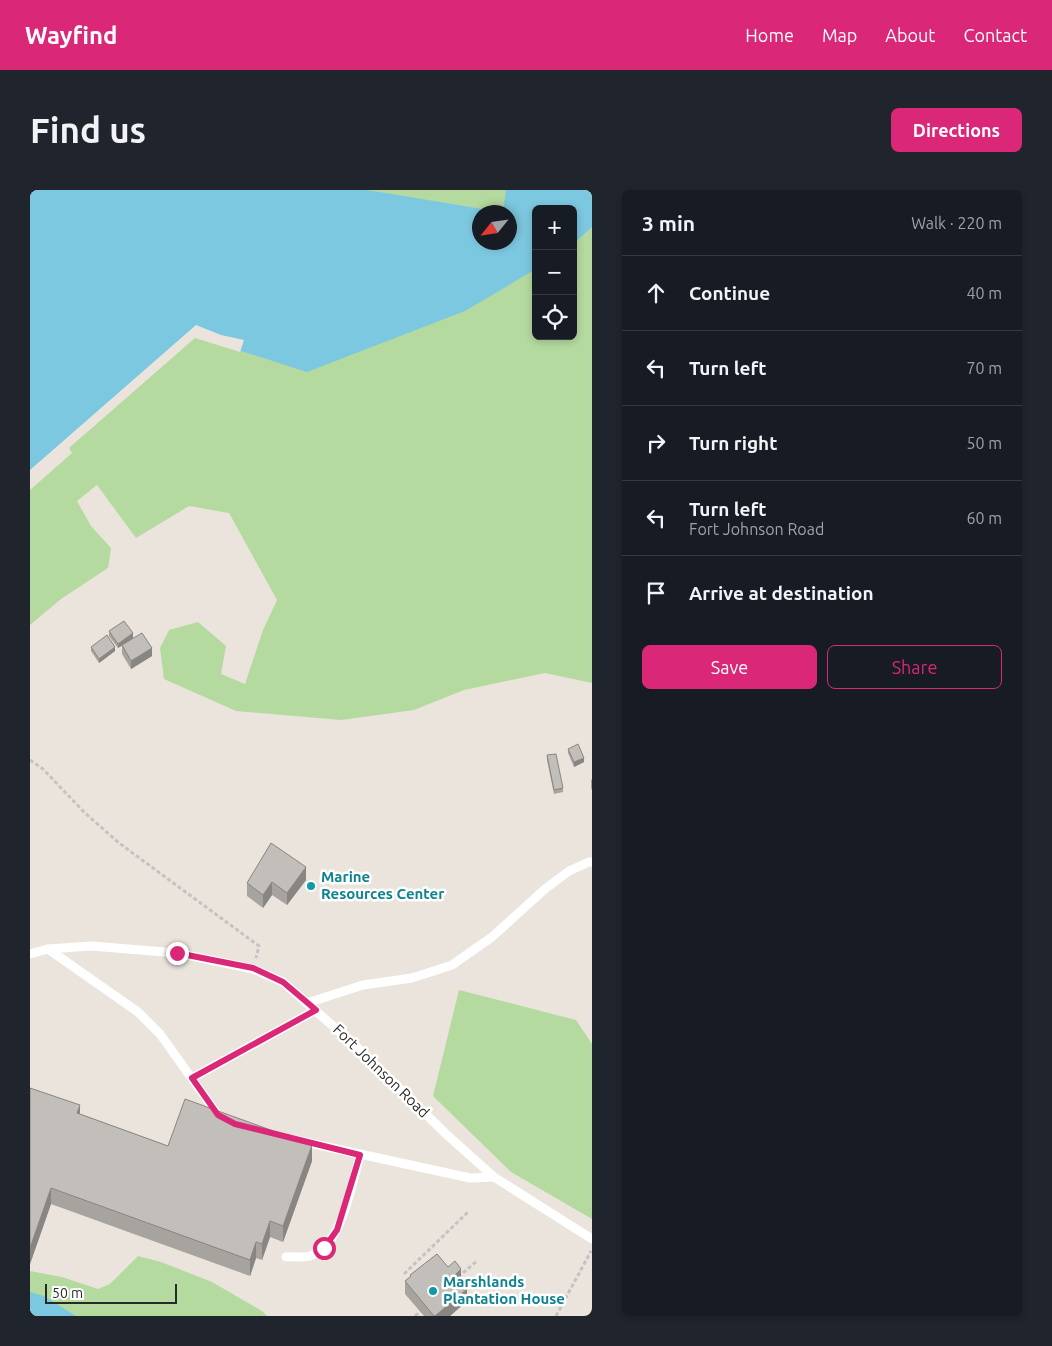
<!DOCTYPE html>
<meta charset="utf-8">
<style>
:root{--surface:#171b24;--page:#20242c;--text:#f1f3f6;--muted:#9ea1a6;--line:#363941;--accent:#db2777}
body{margin:0;font-family:Ubuntu,sans-serif;background:var(--page);color:var(--text)}
.controls{position:absolute;right:15px;top:15px;display:grid;overflow:hidden;border-radius:8px;box-shadow:0 2px 8px #0003}
.controls button{width:45px;height:45px;display:grid;place-items:center;padding:0;border:0;border-bottom:1px solid var(--line);background:var(--surface);color:var(--text);font:25px sans-serif}
.compass{position:absolute;left:442px;top:15px;width:45px;height:45px;border-radius:50%;background:var(--surface);box-shadow:0 2px 8px #0003;rotate:240deg}
.scale{position:absolute;left:15px;bottom:12px;width:132px;box-sizing:border-box;padding-left:5px;border:2px solid #292929;border-top:0;font-size:14px;line-height:18px;white-space:nowrap;color:#292929;-webkit-text-stroke:4px #fff;paint-order:stroke}
.stop{position:absolute;width:15px;height:15px;margin:-11px;border:4px solid #db2777;border-radius:50%;background:#fff}
.stop.end{background:#db2777;border-color:#fff;box-shadow:0 1px 5px #0008}
.list{margin:0;padding:0;list-style:none}
h2{display:flex;justify-content:space-between;align-items:center;height:65px;margin:0;padding:0 20px;font-size:21px}
h2 small{font-size:16px;font-weight:400;color:var(--muted)}
.list li{display:grid;grid-template-columns:32px 1fr auto;gap:15px;align-items:center;box-sizing:border-box;height:75px;padding:0 20px;border-top:1px solid var(--line)}
.list b{display:block;font-size:19px;white-space:nowrap}
.list p{margin:0;font-size:16px;white-space:nowrap;color:var(--muted)}
.list em{font-size:16px;font-style:normal;color:var(--muted)}
.actions{display:flex;gap:10px;padding:15px 20px}
.actions a{flex:1;padding:11px 0;border:1px solid var(--accent);border-radius:8px;text-align:center;font-size:18px;color:var(--accent)}
.actions .main{background:var(--accent);color:#fff}
.icon{flex:none;width:28px;height:28px;fill:none;stroke:currentColor;stroke-width:2;stroke-linecap:round;stroke-linejoin:round}
.map{position:relative;flex:none;width:562px;height:1126px;overflow:hidden;border-radius:8px}
header{display:flex;align-items:center;gap:30px;box-sizing:border-box;height:70px;padding:0 25px;background:var(--accent);color:#fff}
header strong{font-size:24px}
nav{display:flex;gap:28px;margin-inline-start:auto;font-size:18px}
.intro{display:flex;align-items:center;justify-content:space-between;box-sizing:border-box;height:120px;padding:0 30px}
h1{margin:0;font-size:35px}
.button{padding:12px 22px;border-radius:8px;background:var(--accent);color:#fff;font-size:18px;font-weight:700}
main{display:flex;gap:30px;padding:0 30px}
aside{flex:1;background:var(--surface);border-radius:8px;box-shadow:0 2px 8px #0003}
.map>svg:first-child{display:block}
</style>
<header>
<strong>Wayfind</strong>
<nav><a>Home</a><a>Map</a><a>About</a><a>Contact</a></nav>
</header>
<div class="intro"><h1>Find us</h1><a class="button">Directions</a></div>
<main>
<div class="map">
<svg width="562" height="1126" viewBox="0 0 562 1126">
<rect width="100%" height="100%" fill="#eae4dd"/>
<g fill="#b5da9f" fill-rule="evenodd">
<path d="M325 0H562V493L515 483 434 500 384 520 311 530 206 521 134 489 130 458 139 440 168 432 196 456 191 484 215 494 233 440 247 410 199 323 159 316 106 348 67 295 47 311 61 336 81 358 78 378 31 409 0 435V300L42 263 38 256ZM506 19H543V146H506ZM450 22H480V52H450Z"/>
<path d="M429 800 546 830 562 854V1029L481 982 403 906Z"/>
<path d="M108 1066 131 1072 182 1092 232 1121 237 1126H0V1081L32 1087 68 1099 80 1094Z"/>
</g>
<g fill="#7cc8e0">
<path d="M0 0H337L471 22H450V52H480V22H473L476 0H562V37L543 54V19H506V79L435 121 277 182 164 146 0 289Z"/>
<path d="M0 1102 14 1106 46 1126H0Z"/>
</g>
<path fill="#eae4dd" d="M166 135 191 145 214 150 210 162 165 148 0 292V280Z"/>
<g fill="none" stroke-linecap="round" stroke-linejoin="round">
<g stroke="#c3c3c3" stroke-width="3" stroke-dasharray="4 2.5" stroke-linecap="butt">
<path d="M0 570 13 579 55 623 89 653 229 756 226 768"/>
<path d="M374 1084 438 1022"/>
<path d="M428 1087 447 1071"/>
<path d="M385 1126 390 1122"/>
<path d="M526 1126 561 1061"/>
</g>
<g stroke="#fff" stroke-width="9">
<path d="M18 759 108 822 130 844 188 925 192 927"/>
<path d="M0 764 18 759 61 756 147 763 223 779 253 792 329 859 416 944 464 987 562 1049"/>
<path d="M277 813 333 795 382 788 422 775 462 747 515 699 539 681 559 672H562"/>
<path d="M162 888 286 820"/>
<path d="M261 949 440 988 464 987"/>
<path d="M256 1067C263 1066 273 1068 280 1066 312 1056 322 993 330 965"/>
</g>
</g>
<g fill="#a7a39f">
<path d="M79 441 103 448 97 452 122 466 101 479 92 464V456L88 458 79 446Z"/>
<path d="M61 457 85 461 69 473 61 461Z"/>
<path d="M538 559 554 572 544 577 538 563Z"/>
<path d="M517 565 533 598V602L524 604 517 570Z"/>
<path d="M562 589V600L561 598V590Z"/>
<path d="M276 690 257 715 242 705 233 718 217 706V693Z"/>
<path d="M0 898 50 924 138 956 282 971 253 1052 240 1047 232 1070 226 1068 220 1086 21 1014 0 1074Z"/>
<path d="M380 1085 431 1092 437 1111 420 1126H394L375 1104V1091L380 1087Z"/>
</g>
<g fill="#888582">
<path d="M103 443V448L88 458V454Z"/>
<path d="M85 457V461L69 473V469Z"/>
<path d="M122 458V466L101 479V471Z"/>
<path d="M554 568V572L544 577V572Z"/>
<path d="M276 677V690L257 715V703Z"/>
<path d="M242 692V705L233 718V705Z"/>
<path d="M50 915V931L47 923Z"/>
<path d="M282 955V971L253 1052V1036Z"/>
<path d="M21 998V1014L0 1074V1058Z"/>
<path d="M240 1031V1047L232 1070V1054Z"/>
<path d="M226 1052V1068L220 1086V1070Z"/>
<path d="M431 1079V1092L425 1085Z"/>
<path d="M437 1099V1111L420 1126H405Z"/>
</g>
<g fill="#c2beb9" stroke="#888582">
<path d="M94 431 103 443 88 454 79 441Z"/>
<path d="M112 443 122 458 101 471 92 455Z"/>
<path d="M77 445 85 457 69 469 61 457Z"/>
<path d="M548 554 554 568 544 572 538 559Z"/>
<path d="M526 564 533 598 524 600 517 565Z"/>
<path d="M241 653 276 677 257 703 242 692 233 705 217 693Z"/>
<path d="M0 898 50 915 47 923 138 956 155 909 282 955 253 1036 240 1031 232 1054 226 1052 220 1070 21 998 0 1058Z"/>
<path d="M407 1064 418 1077 425 1071 431 1079 425 1085 437 1099 405 1126H404L375 1091 381 1086 380 1085Z"/>
</g>
<g fill="none" stroke-linecap="round" stroke-linejoin="round">
<path stroke="#db2777" stroke-width="6" d="M147 763 223 778 253 792 286 820 162 888 188 925 205 934 330 965 307 1040 294 1058"/>
</g>
<g fill="#0f9aa8" stroke="#fff" stroke-width="2">
<circle cx="281" cy="696" r="5"/>
<circle cx="403" cy="1101" r="5"/>
</g>
<g text-anchor="middle" stroke-width="5" stroke-linejoin="round" paint-order="stroke">
<g font-size="15" font-weight="bold" fill="#0d838f" stroke="#fff" text-anchor="start">
<text x="291" y="692">Marine<tspan x="291" dy="17">Resources Center</tspan></text>
<text x="413" y="1097">Marshlands<tspan x="413" dy="17">Plantation House</tspan></text>
</g>
<g font-size="15" fill="#292929" stroke="#fff">
<text transform="translate(351 881) rotate(44)" y="5">Fort Johnson Road</text>
</g>
</g>
</svg>
<div class="controls">
<button>+</button>
<button>−</button>
<button><svg class="icon" aria-label="locate" viewBox="0 0 24 24"><circle cx="12" cy="12" r="6"/><path d="M12 2v4M12 18v4M2 12h4M18 12h4"/></svg></button>
</div>
<svg class="compass" viewBox="-18 -18 36 36"><path d="M0-13l5 13h-10z" fill="#e53935"/><path d="M0 13l5-13h-10z" fill="#9ea1a6"/></svg>
<div class="scale">50 m</div>
<div class="stop" style="left:294px;top:1058px"></div>
<div class="stop end" style="left:147px;top:763px"></div>
</div>
<aside>
<h2>3 min<small>Walk · 220 m</small></h2>
<ul class="list">
<li><svg class="icon" aria-label="ahead" viewBox="0 0 24 24"><path d="M12 20V5M6 11l6-6 6 6"/></svg><div><b>Continue</b></div><em>40 m</em></li>
<li><svg class="icon" aria-label="left" viewBox="0 0 24 24"><path d="M17 20v-9H6M10 6l-5 5 5 5"/></svg><div><b>Turn left</b></div><em>70 m</em></li>
<li><svg class="icon" aria-label="right" viewBox="0 0 24 24"><path d="M7 20v-9h11M14 6l5 5-5 5"/></svg><div><b>Turn right</b></div><em>50 m</em></li>
<li><svg class="icon" aria-label="left" viewBox="0 0 24 24"><path d="M17 20v-9H6M10 6l-5 5 5 5"/></svg><div><b>Turn left</b><p>Fort Johnson Road</p></div><em>60 m</em></li>
<li><svg class="icon" aria-label="arrive" viewBox="0 0 24 24"><path d="M6 21V4h12l-3 4 3 4H6"/></svg><div><b>Arrive at destination</b></div></li>
</ul>
<div class="actions"><a class="main">Save</a><a>Share</a></div>
</aside>
</main>
